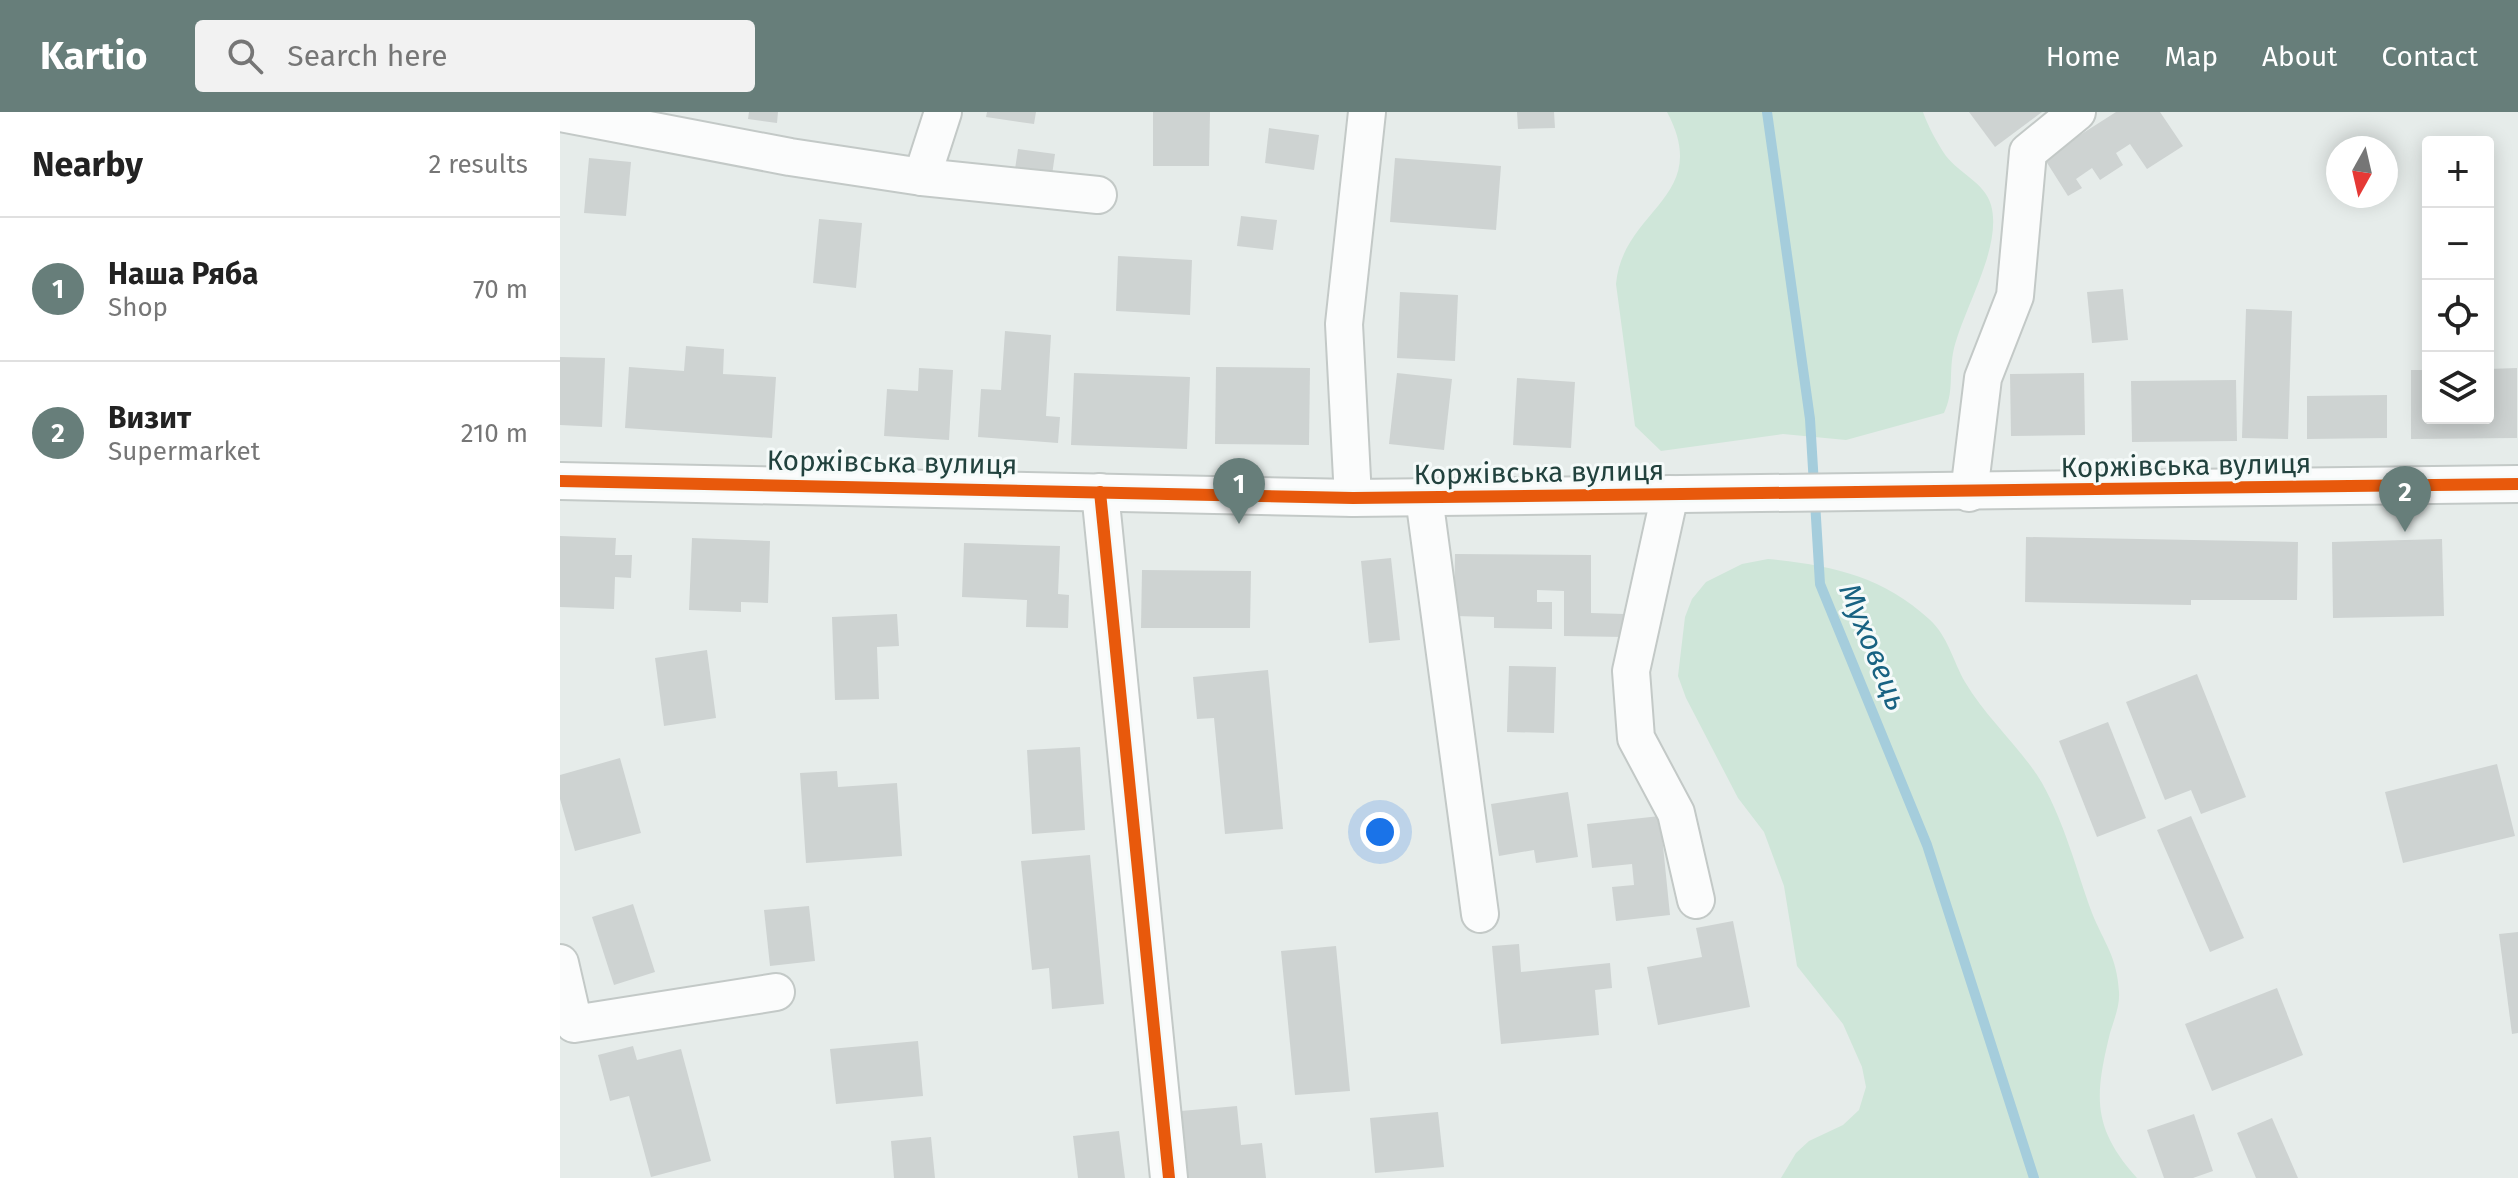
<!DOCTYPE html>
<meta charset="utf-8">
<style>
:root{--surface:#fff;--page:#f2f2f2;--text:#222;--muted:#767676;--line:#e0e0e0;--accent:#677e7a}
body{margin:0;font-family:"Fira Sans",sans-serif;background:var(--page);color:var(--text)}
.controls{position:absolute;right:24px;top:24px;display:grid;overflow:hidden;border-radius:8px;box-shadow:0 4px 20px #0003}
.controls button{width:72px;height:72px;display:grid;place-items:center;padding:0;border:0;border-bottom:2px solid var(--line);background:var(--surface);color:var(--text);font:40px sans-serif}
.compass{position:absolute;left:1766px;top:24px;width:72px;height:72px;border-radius:50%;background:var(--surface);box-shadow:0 4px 20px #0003;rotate:188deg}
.you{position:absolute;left:820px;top:720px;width:28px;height:28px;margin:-20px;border:6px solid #fff;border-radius:50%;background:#1a73e8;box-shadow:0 0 0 12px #1a73e833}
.badge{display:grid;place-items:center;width:52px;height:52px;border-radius:50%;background:var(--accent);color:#fff;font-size:26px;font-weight:700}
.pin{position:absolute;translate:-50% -66px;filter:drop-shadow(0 2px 4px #0008)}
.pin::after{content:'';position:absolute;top:42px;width:28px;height:24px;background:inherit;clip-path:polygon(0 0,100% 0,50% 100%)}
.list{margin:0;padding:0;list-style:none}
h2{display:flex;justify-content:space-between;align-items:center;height:104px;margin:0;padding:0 32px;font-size:34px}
h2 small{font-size:26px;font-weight:400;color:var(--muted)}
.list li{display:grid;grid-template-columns:52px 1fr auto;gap:24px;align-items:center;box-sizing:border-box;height:144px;padding:0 32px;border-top:2px solid var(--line)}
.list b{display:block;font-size:30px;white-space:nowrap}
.list p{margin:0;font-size:26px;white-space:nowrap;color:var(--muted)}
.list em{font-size:26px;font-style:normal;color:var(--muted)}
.icon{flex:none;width:44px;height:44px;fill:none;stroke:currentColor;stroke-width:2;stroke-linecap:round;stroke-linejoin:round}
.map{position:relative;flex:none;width:1958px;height:1066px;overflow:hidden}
header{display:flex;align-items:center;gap:48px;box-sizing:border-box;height:112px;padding:0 40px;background:var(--accent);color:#fff}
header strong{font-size:38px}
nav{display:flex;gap:44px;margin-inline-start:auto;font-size:28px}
.search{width:560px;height:72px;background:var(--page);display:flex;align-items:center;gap:20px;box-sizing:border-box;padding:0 28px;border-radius:8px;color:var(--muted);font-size:30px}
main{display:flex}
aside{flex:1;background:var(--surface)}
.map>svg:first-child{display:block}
</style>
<header>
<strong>Kartio</strong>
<div class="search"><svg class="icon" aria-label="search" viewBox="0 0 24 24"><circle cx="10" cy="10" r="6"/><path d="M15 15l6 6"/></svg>Search here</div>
<nav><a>Home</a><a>Map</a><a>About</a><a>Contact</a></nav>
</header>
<main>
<aside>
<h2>Nearby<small>2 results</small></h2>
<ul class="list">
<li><span class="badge">1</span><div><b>Наша Ряба</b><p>Shop</p></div><em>70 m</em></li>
<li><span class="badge">2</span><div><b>Визит</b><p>Supermarket</p></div><em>210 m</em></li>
</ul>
</aside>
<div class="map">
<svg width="1958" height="1066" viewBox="0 0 1958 1066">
<rect width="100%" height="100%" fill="#e6ecea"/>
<g fill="#cfe6d9">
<path d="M1107 0H1363C1368 14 1377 31 1386 44 1399 61 1425 71 1431 93 1443 136 1402 198 1393 241 1389 263 1394 280 1384 301L1286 328 1223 322 1101 339 1075 314 1056 172C1063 96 1153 86 1107 0Z"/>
<path d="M1208 447C1270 453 1322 464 1369 507 1388 524 1393 549 1405 570 1426 606 1462 637 1482 671 1505 712 1516 757 1532 801 1544 831 1557 844 1559 880 1560 893 1554 908 1550 921 1535 983 1531 1015 1577 1066H1221L1236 1041 1249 1029 1283 1013 1299 998 1306 975 1302 955 1283 912 1237 854 1224 774 1204 720 1178 686 1126 586 1118 564 1125 505 1132 487 1146 470 1182 452Z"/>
</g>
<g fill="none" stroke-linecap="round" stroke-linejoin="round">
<path stroke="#a5cddc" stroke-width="10" d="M1207 0 1250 307 1260 472 1367 733 1474 1066"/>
</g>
<g fill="#ced3d2">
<path d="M189 0H218L217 11 188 7Z"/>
<path d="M427 0H476L474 12 426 5Z"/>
<path d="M593 0H650L649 54H593Z"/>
<path d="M957 0H994L995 16 958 17Z"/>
<path d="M1409 0H1482L1435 35Z"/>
<path d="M1556 0H1600L1623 34 1587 57 1570 32 1556 41 1563 53 1540 68 1532 56 1516 67 1522 76 1508 84 1484 46Z"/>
<path d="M709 16 759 23 754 58 705 51Z"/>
<path d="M458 37 495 42 491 70 454 64Z"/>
<path d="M29 46 71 50 66 104 24 101Z"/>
<path d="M835 46 941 54 936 118 830 110Z"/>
<path d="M681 104 717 108 713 138 677 134Z"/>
<path d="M259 107 302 111 296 176 253 171Z"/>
<path d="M558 144 632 148 630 203 556 199Z"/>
<path d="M1563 177 1568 228 1532 231 1527 180Z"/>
<path d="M840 180 898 183 895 249 837 246Z"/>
<path d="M1686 197 1732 199 1728 327 1682 326Z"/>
<path d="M445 219 491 223 486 304 500 305 498 331 418 325 421 277 441 278Z"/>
<path d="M126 234 164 237 163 262 216 265 212 326 65 316 69 255 124 259Z"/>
<path d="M0 245 45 246 42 315 0 313Z"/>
<path d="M656 255 750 256 749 333 655 332Z"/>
<path d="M359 256 393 258 389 328 324 324 327 277 358 279Z"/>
<path d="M1957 256V326L1851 327V258H1868V306H1928V257Z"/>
<path d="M514 261 630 265 627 337 511 333Z"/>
<path d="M837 261 892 267 884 338 829 332Z"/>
<path d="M1524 261 1525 323 1451 324 1450 262Z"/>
<path d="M957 266 1015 270 1011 336 953 333Z"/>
<path d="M1676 268 1677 329 1572 330 1571 269Z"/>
<path d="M1827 283V326L1747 327V284Z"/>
<path d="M0 424 56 426 55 443H72L71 466 55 465 54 497 0 495Z"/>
<path d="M1466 425 1738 430 1737 488H1631V493L1465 490Z"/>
<path d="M132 426 210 429 208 491 181 490V500L129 498Z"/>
<path d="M1882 427 1884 504 1773 506 1772 430Z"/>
<path d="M404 431 500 434 498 482 509 483 508 516 466 515 467 488 402 485Z"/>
<path d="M895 442 1031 443V501L1064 502 1063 525 1004 524V479L977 478V490H992V517L934 516V505L894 504Z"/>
<path d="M831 446 840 528 809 531 801 449Z"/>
<path d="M582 458 691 459 690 516H581Z"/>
<path d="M337 502 339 534 317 535 319 587 275 588 272 505Z"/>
<path d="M147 538 156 606 104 614 95 546Z"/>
<path d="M949 554 996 555 994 621 947 620Z"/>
<path d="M708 558 723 717 665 722 654 606 637 607 633 565Z"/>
<path d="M1637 562 1686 685 1641 702 1631 678 1605 688 1566 590Z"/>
<path d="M1548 610 1586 706 1537 725 1499 629Z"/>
<path d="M520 635 525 718 472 722 467 638Z"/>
<path d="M60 646 81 721 15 739 0 687V663Z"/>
<path d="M1937 652 1955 724 1843 751 1825 680Z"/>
<path d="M277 659 278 675 337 671 342 744 246 751 240 661Z"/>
<path d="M1008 680 1018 745 976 751 974 738 939 744 931 692Z"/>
<path d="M1100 704 1110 803 1056 809 1052 775 1074 773 1072 752 1032 756 1027 712Z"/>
<path d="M1631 704 1684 826 1650 840 1597 718Z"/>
<path d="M530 743 544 892 492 897 489 856 472 858 461 749Z"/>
<path d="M73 792 95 860 54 873 32 805Z"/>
<path d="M249 794 255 849 210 854 204 798Z"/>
<path d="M1173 809 1190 895 1098 913 1087 855 1142 845 1136 816Z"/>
<path d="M1958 820V921L1952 922 1939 822Z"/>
<path d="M959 832 961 860 1050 851 1052 876 1035 878 1039 923 941 932 932 834Z"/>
<path d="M776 834 790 979 735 983 721 839Z"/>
<path d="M1717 876 1743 943 1652 979 1625 912Z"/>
<path d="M358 929 363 984 276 992 270 937Z"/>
<path d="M73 934 77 948 121 937 151 1049 91 1065 69 984 50 989 38 943Z"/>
<path d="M677 994 681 1033 702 1031 706 1066H628L621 999Z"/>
<path d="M878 1000 884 1055 815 1061 810 1006Z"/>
<path d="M1634 1002 1653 1059 1633 1066H1604L1587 1018Z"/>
<path d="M1712 1006 1738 1066H1696L1677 1021Z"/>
<path d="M559 1019 565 1066H518L513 1024Z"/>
<path d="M371 1025 375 1066H334L331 1029Z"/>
</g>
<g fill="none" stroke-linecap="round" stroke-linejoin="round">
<g stroke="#c3c9c7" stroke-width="40">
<g id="minor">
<path d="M0 1 230 45 362 65 538 83"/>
<path d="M362 65 383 0"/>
<path d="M0 369 793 386 1958 372"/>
<path d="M540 380 609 1066"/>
<path d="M1409 381 1423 266 1455 184 1468 40 1517 0"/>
<path d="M1110 382 1071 559 1076 626 1116 701 1136 788"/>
<path d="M864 385 920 802"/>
<path d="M793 386 784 212 807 0"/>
<path d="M0 851 14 912 216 880"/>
</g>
</g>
<use href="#minor" stroke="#fbfcfc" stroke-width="36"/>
<g stroke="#f5faf9" stroke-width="17">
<g id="cycleway">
<path d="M0 369 793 386 1958 372"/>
<path d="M540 380 609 1066"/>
</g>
</g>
<use href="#cycleway" stroke="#e8590c" stroke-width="12"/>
</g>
<g text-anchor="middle" stroke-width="6" stroke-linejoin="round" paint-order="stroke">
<g font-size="28" fill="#22423e" stroke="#f5faf9">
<text transform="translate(332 350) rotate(1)" y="10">Коржівська вулиця</text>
<text transform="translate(1626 353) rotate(-1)" y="10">Коржівська вулиця</text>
<text transform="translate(979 360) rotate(-1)" y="10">Коржівська вулиця</text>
</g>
<g font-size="30" font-style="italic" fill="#186282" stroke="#f5faf9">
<text transform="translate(1313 535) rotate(68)" y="10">Муховець</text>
</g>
</g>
</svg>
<div class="controls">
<button>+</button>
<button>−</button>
<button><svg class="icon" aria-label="locate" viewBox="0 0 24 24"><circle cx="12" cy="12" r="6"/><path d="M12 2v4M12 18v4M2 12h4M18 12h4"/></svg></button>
<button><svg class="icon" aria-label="layers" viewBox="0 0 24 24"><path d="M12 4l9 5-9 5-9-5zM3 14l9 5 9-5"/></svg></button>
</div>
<svg class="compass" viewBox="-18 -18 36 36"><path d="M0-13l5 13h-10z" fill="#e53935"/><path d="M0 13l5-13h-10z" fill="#767676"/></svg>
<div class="you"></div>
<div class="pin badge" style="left:679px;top:412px">1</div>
<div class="pin badge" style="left:1845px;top:420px">2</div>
</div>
</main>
